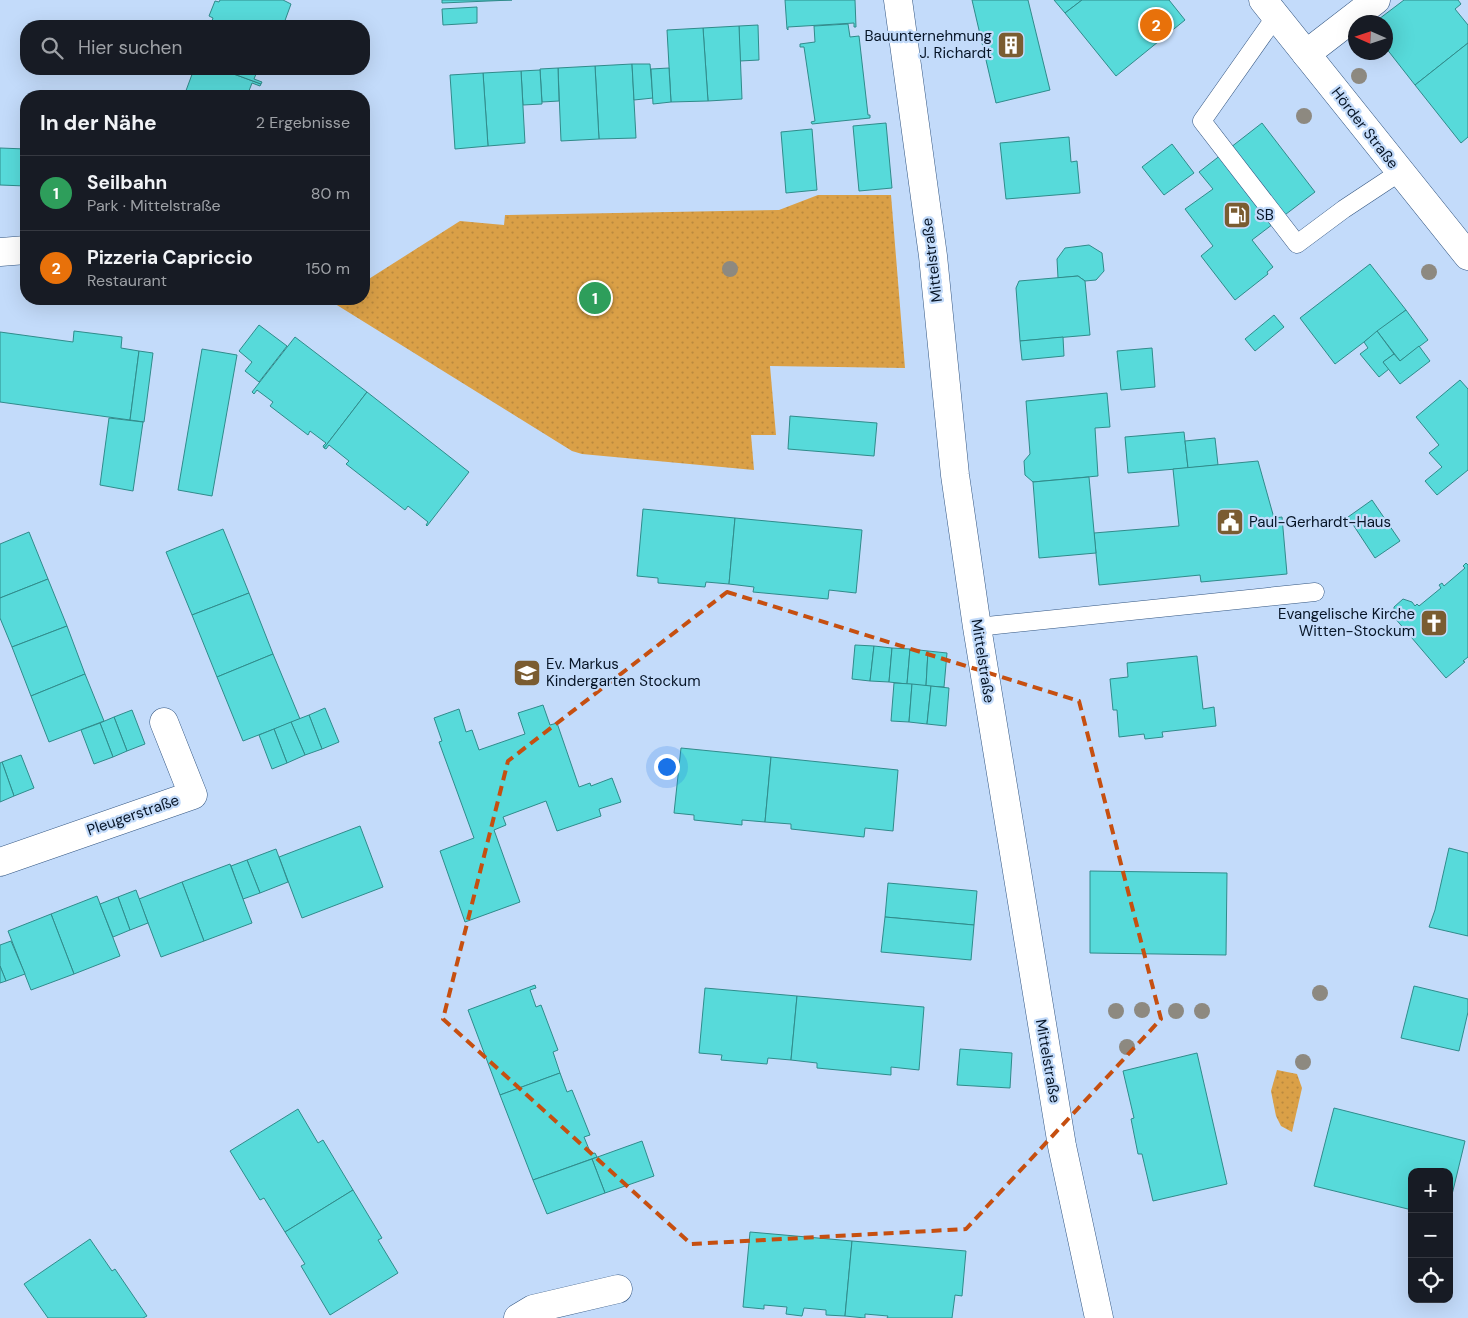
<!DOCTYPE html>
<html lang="de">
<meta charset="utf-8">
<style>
:root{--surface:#171b24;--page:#242831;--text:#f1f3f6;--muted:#9ea1a6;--line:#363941;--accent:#d93025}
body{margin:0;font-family:"DM Sans",sans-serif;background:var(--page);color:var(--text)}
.controls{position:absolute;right:15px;bottom:15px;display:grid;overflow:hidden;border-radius:10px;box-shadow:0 5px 20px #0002}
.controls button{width:45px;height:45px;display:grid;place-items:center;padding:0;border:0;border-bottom:1px solid var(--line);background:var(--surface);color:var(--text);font:25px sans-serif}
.compass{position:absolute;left:1348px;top:15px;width:45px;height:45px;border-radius:50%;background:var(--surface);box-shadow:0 5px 20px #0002;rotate:273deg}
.you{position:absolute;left:666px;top:766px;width:18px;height:18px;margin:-12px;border:4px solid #fff;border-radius:50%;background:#1a73e8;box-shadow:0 0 0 8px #1a73e833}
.badge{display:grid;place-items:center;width:32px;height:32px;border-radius:50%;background:var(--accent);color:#fff;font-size:16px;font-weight:700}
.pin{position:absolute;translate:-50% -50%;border:2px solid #fff;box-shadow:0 1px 5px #0006}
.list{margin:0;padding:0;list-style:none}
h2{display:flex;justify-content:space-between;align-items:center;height:65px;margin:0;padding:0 20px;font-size:21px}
h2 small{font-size:16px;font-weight:400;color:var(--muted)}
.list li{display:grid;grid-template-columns:32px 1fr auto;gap:15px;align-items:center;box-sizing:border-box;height:75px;padding:0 20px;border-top:1px solid var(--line)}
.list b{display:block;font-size:19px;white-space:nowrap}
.list p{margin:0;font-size:16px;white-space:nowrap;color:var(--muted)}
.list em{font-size:16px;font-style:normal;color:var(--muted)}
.icon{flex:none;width:28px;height:28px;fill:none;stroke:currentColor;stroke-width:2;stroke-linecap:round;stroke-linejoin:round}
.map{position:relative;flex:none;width:1468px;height:1318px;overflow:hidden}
.search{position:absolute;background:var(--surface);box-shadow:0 5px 20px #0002;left:20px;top:20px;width:350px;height:55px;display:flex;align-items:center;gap:12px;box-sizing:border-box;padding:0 18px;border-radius:20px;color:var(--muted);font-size:19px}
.panel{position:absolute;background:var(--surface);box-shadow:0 5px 20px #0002;left:20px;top:90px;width:350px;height:215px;border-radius:20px}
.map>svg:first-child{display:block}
</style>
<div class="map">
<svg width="1468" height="1318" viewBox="0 0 1468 1318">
<defs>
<pattern id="park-dots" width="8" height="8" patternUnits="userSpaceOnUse" patternTransform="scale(1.25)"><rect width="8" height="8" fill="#daa047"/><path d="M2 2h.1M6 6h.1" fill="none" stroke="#ba893e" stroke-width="1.8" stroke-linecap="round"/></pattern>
</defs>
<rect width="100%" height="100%" fill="#c3dbfa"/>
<g fill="url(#park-dots)">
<path d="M818 195H891L905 368 770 366 776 435H751L754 470 582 454 572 451 332 302 337 299H364V282L460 221 504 225 505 215 779 210Z"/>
<path d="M1277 1070 1297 1074 1302 1088 1292 1132 1281 1126 1276 1116 1271 1091Z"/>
</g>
<g fill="#57dada" stroke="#308b8b">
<path d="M220 0H283L291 4 283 26H210L213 18 209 16 215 1 219 2Z"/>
<path d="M442 0H512L442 3Z"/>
<path d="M785 0H855L856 27H854V23L788 27V30L787 29Z"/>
<path d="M972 0H1028L1050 90 996 103Z"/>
<path d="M1054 0H1082L1065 13Z"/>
<path d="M1082 0H1169L1185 20 1116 76 1065 13Z"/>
<path d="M1404 0H1458L1461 4 1455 9 1468 25V43L1415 85 1386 48V22H1375Z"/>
<path d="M477 7V23L443 25 442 9Z"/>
<path d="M848 24 850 37 859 36 868 115H870V118L812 124 811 122 815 121 804 47H800V44L815 42 814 26Z"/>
<path d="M758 25 759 60 740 61 739 26Z"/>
<path d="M739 26 742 99 708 101 703 28Z"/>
<path d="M703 28 708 101 671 102 667 30Z"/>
<path d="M1468 43V137L1461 143 1415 85Z"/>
<path d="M632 64 636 138 599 139 595 66Z"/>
<path d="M632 64H650L653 98 634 100Z"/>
<path d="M595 66 599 139 561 141 558 68Z"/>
<path d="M558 68 559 101 542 102 540 69Z"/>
<path d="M669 68 671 102 653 104 651 69Z"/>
<path d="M194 69H220L261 84 260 86 252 83 247 96H184Z"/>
<path d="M220 69H258L254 79 262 82 261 84Z"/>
<path d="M540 70 542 104 523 105 521 71Z"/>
<path d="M521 71 525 143 488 146 483 73Z"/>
<path d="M483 73 488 146 455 149 450 75Z"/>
<path d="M886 123 892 188 859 191 853 126Z"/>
<path d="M1262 123 1315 192 1252 240 1273 267 1267 272 1268 274 1235 300 1201 256 1213 246 1185 209 1213 189 1199 172Z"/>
<path d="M812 129 817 190 786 193 781 132Z"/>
<path d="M1069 137 1071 162 1077 161 1080 193 1006 199 1000 143Z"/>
<path d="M1172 144 1194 173 1164 195 1142 167Z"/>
<path d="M0 148 26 149V186L0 185Z"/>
<path d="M1089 245 1102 253 1104 271 1096 280 1085 281 1078 276 1058 278 1057 259 1065 248Z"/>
<path d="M1370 264 1406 310 1335 364 1300 318Z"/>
<path d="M1078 276 1085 281 1090 335 1020 341 1016 288 1019 281Z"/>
<path d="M1406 310 1428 340 1400 361 1377 331Z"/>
<path d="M1274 315 1284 327 1255 351 1245 339Z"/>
<path d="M259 325 287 346 259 382 245 371 252 362 239 351Z"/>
<path d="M74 331 122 337 121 348 139 351 130 420 0 402V332L73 342Z"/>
<path d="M1377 331 1394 354 1383 362 1389 369 1379 377 1360 354 1368 348 1364 342Z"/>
<path d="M295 337 367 392 324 448 323 446 326 443 310 431 308 435 270 406 273 402 257 390 254 394 252 392Z"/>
<path d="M1063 337 1064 356 1022 360 1020 341Z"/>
<path d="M1419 346 1430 361 1400 384 1383 362 1394 354 1400 361Z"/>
<path d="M1152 348 1155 387 1121 390 1117 351Z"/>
<path d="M202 349 237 355 212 496 178 490Z"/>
<path d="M139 351 153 353 144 422 130 420Z"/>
<path d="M1460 380 1468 389V470L1437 495 1425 481 1442 467 1429 453 1439 445 1416 417Z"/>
<path d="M367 392 469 472 427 526 426 525 428 522 408 506 405 510 346 464 349 461 329 445 326 449 324 448Z"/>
<path d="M1107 393 1110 427 1095 428 1098 476 1033 482 1025 475 1024 461 1030 454 1026 401Z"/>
<path d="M790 416 877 423 874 456 788 449Z"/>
<path d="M109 418 143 422 133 491 100 485Z"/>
<path d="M1184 432 1188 468 1128 473 1125 437Z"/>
<path d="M1215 438 1218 465 1188 468 1185 441Z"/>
<path d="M1258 461 1274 518 1282 517 1287 574 1201 582 1200 575 1099 585 1094 533 1179 526 1173 469Z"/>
<path d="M1089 477 1096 553 1039 558 1033 482Z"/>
<path d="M1372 500 1400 541 1375 558 1348 517Z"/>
<path d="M643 509 735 518 729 584 706 582 705 587 658 583V578L637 576Z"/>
<path d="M735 518 862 530 856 593 829 590 828 599 753 592 754 587 729 584Z"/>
<path d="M223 529 249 593 192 615 166 552Z"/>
<path d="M29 532 48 579 0 598V544Z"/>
<path d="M1466 563 1468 565V657L1463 661 1465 662 1446 678 1394 617V607L1403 599 1412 602 1415 606 1417 604 1419 606 1441 588 1439 585 1442 583 1444 586 1465 568 1463 566Z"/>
<path d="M48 579 67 626 12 647 0 618V598Z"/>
<path d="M249 593 273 654 217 677 192 615Z"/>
<path d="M67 626 85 674 31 696 12 647Z"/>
<path d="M855 645 874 646 870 681 852 679Z"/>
<path d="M874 646 892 648 889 682 870 681Z"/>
<path d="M892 648 910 649 907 684 889 682Z"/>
<path d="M910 649 928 651 926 686 907 684Z"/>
<path d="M928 651 947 653 944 687 926 686Z"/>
<path d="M273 654 300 719 243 741 217 677Z"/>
<path d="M1197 656 1203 709 1214 707 1216 726 1162 732 1163 737 1145 739 1144 734 1119 737 1117 710H1113L1110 679 1128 677 1127 663Z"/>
<path d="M85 674 104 721 49 742 31 696Z"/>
<path d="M894 683 912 684 909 722 891 721Z"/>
<path d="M912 684 931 686 927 724 909 722Z"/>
<path d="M931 686 949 688 946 726 927 724Z"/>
<path d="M543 705 550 725 557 723 579 787 590 783 591 786 612 778 621 802 599 809 601 816 557 831 546 801 503 817 506 825 494 830 520 902 465 922 440 851 474 838 439 742 442 741 434 718 459 709 466 732 472 730 479 750 525 734 518 713Z"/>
<path d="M325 708 339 742 322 749 309 715Z"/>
<path d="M132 710 145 744 127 751 114 717Z"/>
<path d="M309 715 322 749 305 755 291 722Z"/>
<path d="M114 717 127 751 113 757 100 723Z"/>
<path d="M291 722 305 755 287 763 274 729Z"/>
<path d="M100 723 113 757 94 764 81 730Z"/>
<path d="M274 729 287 763 272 769 259 735Z"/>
<path d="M681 748 771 757 765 822 742 820V825L694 820V815L674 813Z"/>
<path d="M21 755 34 788 14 796 2 762Z"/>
<path d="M771 757 898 770 893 831 865 828 864 837 791 829V824L765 822Z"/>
<path d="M2 762 14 796 0 802V763Z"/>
<path d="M360 826 383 887 302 918 279 857Z"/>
<path d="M1449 848 1468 853V936L1429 927 1435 910Z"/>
<path d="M276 849 288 882 260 893 247 860Z"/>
<path d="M247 860 260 893 243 899 231 866Z"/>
<path d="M230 864 252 923 204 941 182 882Z"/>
<path d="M1090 871 1227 873 1226 955 1090 953Z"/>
<path d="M182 882 204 941 161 957 139 899Z"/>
<path d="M888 883 977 891 974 925 885 917Z"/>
<path d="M136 890 148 923 130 930 118 897Z"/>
<path d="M97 896 120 956 74 974 51 914Z"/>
<path d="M118 897 130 930 113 937 100 904Z"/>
<path d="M51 914 74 974 31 990 8 931Z"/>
<path d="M885 917 974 925 971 960 881 952Z"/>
<path d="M11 941 25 974 6 981 0 966V945Z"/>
<path d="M0 966 6 981 0 983Z"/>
<path d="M535 985 536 988 530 990 536 1007 541 1005 558 1050 553 1052 560 1073 500 1095 468 1010Z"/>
<path d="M1414 986 1468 999V1012L1459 1051 1401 1038Z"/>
<path d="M705 988 797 996 791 1060 768 1058 767 1064 721 1060 722 1055 699 1053Z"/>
<path d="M797 996 924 1007 919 1070 891 1067V1075L817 1068V1063L791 1060Z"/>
<path d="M960 1049 1012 1053 1010 1088 957 1085Z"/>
<path d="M1197 1053 1227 1184 1153 1201 1142 1154H1138L1131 1119 1134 1118 1123 1071Z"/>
<path d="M560 1073 567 1092 572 1090 590 1135 584 1137 591 1154 595 1153 597 1157 533 1180 500 1095Z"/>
<path d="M1334 1108 1465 1141 1449 1207V1172H1412V1210L1314 1186Z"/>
<path d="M298 1109 318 1143 323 1140 353 1190 285 1232 264 1198 260 1200 230 1151Z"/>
<path d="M642 1141 654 1176 605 1193 592 1159Z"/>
<path d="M592 1159 605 1193 547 1214 533 1180Z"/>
<path d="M353 1190 382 1238 378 1240 398 1273 330 1315 301 1266 305 1264 285 1232Z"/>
<path d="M750 1232 852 1241 845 1316 826 1315V1310L804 1308 802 1316 786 1314 787 1307 764 1305V1309L743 1307Z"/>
<path d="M90 1239 112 1271 115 1269 147 1316 143 1318H48L24 1284Z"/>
<path d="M852 1241 966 1251 962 1296 955 1295 952 1318H887L888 1316 865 1314V1318L845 1316Z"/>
</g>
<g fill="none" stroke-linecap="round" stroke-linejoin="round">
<g stroke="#325581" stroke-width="19">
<g id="lane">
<path d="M1276 16 1202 121 1297 244 1344 209 1400 172"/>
<path d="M977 627 1315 592"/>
</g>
</g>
<g stroke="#325581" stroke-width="29">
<g id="street">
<path d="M898 0 933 256 955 475 977 627 1062 1146 1099 1318"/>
<path d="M1306 54 1376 0"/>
<path d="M0 252 26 250"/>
<path d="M0 862 193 795 164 722"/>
<path d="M518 1318 533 1309 618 1289"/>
</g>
</g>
<g stroke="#325581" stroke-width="29">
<path id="secondary" d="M1263 0 1468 256"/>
</g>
<use href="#lane" stroke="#fff" stroke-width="18"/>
<use href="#street" stroke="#fff" stroke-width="28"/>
<use href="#secondary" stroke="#fff" stroke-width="28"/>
</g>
<g fill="#8d8980">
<circle cx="1359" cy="76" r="8"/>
<circle cx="1304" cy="116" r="8"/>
<circle cx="730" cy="269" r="8"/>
<circle cx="1429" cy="272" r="8"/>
<circle cx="1320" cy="993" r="8"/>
<circle cx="1142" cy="1010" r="8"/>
<circle cx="1116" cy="1011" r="8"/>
<circle cx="1176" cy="1011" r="8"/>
<circle cx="1202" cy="1011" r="8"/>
<circle cx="1127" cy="1047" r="8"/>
<circle cx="1303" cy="1062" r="8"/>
</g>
<path fill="none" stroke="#c64f10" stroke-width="4" stroke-dasharray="10 6" stroke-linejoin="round" d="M727 592 1079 701 1161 1019 966 1229 691 1244 443 1019 508 761Z"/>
<defs>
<g id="building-square" transform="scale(1.4375)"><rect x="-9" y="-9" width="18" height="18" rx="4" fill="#7a5c31" stroke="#c3dbfa"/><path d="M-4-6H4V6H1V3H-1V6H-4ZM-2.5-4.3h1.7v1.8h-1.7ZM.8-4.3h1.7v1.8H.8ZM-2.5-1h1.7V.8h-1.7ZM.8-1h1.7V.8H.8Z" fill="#fff"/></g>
<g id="fuel-square" transform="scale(1.4375)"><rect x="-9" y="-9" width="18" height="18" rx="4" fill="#7a5c31" stroke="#c3dbfa"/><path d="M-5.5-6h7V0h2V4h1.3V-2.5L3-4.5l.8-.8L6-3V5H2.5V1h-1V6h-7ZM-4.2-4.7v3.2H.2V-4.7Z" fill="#fff"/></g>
<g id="civic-square" transform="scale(1.4375)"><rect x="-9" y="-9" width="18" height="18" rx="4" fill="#7a5c31" stroke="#c3dbfa"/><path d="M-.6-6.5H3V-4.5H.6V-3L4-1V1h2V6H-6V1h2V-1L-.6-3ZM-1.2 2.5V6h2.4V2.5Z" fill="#fff"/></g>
<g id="church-square" transform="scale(1.4375)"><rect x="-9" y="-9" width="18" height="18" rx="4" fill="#7a5c31" stroke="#c3dbfa"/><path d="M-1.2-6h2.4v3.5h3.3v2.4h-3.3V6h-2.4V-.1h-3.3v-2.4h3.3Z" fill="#fff"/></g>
<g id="school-square" transform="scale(1.4375)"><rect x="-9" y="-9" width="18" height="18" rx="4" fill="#7a5c31" stroke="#c3dbfa"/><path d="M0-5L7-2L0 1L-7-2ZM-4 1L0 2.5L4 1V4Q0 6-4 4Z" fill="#fff"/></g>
</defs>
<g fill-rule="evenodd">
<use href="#building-square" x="1011" y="45"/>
<use href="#fuel-square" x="1237" y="215"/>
<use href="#civic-square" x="1230" y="522"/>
<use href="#church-square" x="1434" y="623"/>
<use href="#school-square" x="527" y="673"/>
</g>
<g text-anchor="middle" stroke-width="4.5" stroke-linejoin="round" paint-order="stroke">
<g font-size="15" fill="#071527" stroke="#c3dbfa" text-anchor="start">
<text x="992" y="41" text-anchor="end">Bauunternehmung<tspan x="992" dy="17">J. Richardt</tspan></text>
<text x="1256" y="220">SB</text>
<text x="1249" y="527">Paul-Gerhardt-Haus</text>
<text x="1415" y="619" text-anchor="end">Evangelische Kirche<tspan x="1415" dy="17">Witten-Stockum</tspan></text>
<text x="546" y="669">Ev. Markus<tspan x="546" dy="17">Kindergarten Stockum</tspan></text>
</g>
<g font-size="15" fill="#071527" stroke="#c3dbfa">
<text transform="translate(1365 128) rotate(52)" y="5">Hörder Straße</text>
<text transform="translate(932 260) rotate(-97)" y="5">Mittelstraße</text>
<text transform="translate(983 661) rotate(81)" y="5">Mittelstraße</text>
<text transform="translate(133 815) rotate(-19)" y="5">Pleugerstraße</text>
<text transform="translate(1048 1061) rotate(80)" y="5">Mittelstraße</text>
</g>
</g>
</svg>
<div class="controls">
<button>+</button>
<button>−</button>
<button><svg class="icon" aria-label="locate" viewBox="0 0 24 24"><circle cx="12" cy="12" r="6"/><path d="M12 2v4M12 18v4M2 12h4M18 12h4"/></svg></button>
</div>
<svg class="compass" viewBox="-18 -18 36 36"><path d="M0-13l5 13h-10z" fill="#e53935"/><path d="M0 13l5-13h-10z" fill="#9ea1a6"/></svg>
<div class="you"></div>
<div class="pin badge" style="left:595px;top:298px;background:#2e9e5b">1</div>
<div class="pin badge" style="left:1156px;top:25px;background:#e8710a">2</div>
<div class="search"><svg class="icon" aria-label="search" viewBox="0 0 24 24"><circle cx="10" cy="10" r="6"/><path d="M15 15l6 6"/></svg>Hier suchen</div>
<section class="panel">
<h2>In der Nähe<small>2 Ergebnisse</small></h2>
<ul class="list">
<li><span class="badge" style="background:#2e9e5b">1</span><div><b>Seilbahn</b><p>Park · Mittelstraße</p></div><em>80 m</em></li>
<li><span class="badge" style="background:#e8710a">2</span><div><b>Pizzeria Capriccio</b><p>Restaurant</p></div><em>150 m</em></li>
</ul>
</section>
</div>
